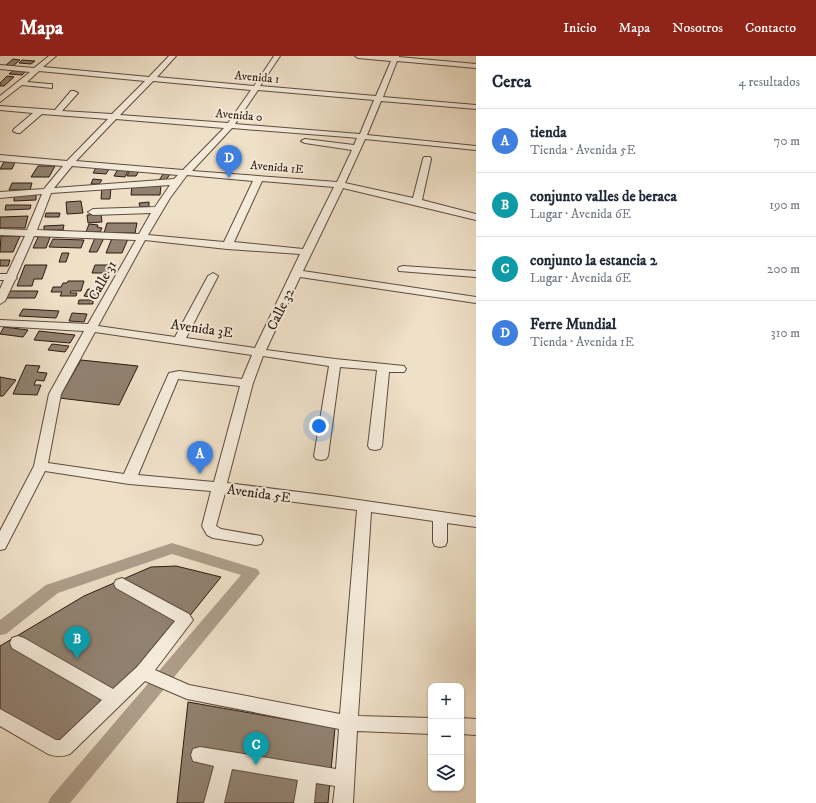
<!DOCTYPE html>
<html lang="es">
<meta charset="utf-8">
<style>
:root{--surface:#fff;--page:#f2f2f3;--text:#1f2937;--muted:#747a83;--line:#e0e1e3;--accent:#8f2418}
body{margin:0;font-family:"IM FELL DW Pica",serif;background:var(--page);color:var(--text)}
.controls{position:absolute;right:12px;bottom:12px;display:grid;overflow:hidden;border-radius:8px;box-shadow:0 1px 3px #0004}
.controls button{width:36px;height:36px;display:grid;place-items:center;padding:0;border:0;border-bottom:1px solid var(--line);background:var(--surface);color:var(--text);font:20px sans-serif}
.you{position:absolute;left:319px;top:370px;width:14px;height:14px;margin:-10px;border:3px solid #fff;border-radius:50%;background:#1a73e8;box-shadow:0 0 0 6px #1a73e833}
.badge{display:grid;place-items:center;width:26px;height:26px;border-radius:50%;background:var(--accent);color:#fff;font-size:13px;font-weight:700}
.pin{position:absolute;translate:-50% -33px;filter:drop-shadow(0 1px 2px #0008)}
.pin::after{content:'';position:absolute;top:21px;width:14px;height:12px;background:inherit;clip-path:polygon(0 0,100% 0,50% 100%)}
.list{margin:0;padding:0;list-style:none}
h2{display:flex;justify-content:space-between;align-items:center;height:52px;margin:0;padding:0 16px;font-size:17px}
h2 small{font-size:13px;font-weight:400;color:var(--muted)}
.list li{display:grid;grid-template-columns:26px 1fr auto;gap:12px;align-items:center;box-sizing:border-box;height:64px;padding:0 16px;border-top:1px solid var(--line)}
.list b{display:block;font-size:15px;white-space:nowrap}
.list p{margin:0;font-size:13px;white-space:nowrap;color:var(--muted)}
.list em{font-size:13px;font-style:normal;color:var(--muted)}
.icon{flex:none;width:22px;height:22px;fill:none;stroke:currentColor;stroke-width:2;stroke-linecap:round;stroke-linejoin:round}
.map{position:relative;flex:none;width:476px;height:747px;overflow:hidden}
header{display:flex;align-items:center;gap:24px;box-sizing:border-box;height:56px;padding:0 20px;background:var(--accent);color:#fff}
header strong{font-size:19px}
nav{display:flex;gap:22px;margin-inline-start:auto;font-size:14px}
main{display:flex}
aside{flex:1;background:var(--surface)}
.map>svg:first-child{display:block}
</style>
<header>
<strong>Mapa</strong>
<nav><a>Inicio</a><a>Mapa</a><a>Nosotros</a><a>Contacto</a></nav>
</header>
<main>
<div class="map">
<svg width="476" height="747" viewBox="0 0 476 747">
<rect width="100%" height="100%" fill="#efe0c8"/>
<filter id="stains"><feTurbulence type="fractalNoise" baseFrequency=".005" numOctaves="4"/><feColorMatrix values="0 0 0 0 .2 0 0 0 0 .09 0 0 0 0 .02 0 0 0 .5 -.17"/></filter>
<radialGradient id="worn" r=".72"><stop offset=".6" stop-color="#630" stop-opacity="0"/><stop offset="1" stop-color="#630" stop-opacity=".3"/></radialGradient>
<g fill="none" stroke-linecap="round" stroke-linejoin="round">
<path fill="#ad9d89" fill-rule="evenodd" d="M172 487 257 513 260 517 70 747H48L51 741 241 519 172 498 58 537 6 578 0 579V564L46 529Z"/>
</g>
<g fill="#918170" stroke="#2c1a10">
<path d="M13 3 20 4 13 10 6 9Z"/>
<path d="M22 4 35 5 31 8 19 7Z"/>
<path d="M14 14 26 15 22 19 9 18Z"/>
<path d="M7 20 14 21 4 30H0V27Z"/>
<path d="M4 106H15L12 113H0Z"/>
<path d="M38 110H55L49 121H31Z"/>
<path d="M96 112 109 113 106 118 93 117Z"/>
<path d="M118 113H129L125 121 114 120Z"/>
<path d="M130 114 139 115 136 120H127Z"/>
<path d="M164 117H171L165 125 159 124Z"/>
<path d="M93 123 102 124 99 128H91Z"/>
<path d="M12 127H32L30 134H9Z"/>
<path d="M132 129H161L160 139H131Z"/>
<path d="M102 131H111L110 143H101Z"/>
<path d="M36 138V144L14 145V139Z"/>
<path d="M81 145 83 157 67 158 66 146Z"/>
<path d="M149 146V151H140L139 147Z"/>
<path d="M6 149H31L30 153 5 154Z"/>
<path d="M46 157H60L59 161H45Z"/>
<path d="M101 158 102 166 88 167 87 159Z"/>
<path d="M28 160 25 172H0V161Z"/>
<path d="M107 167H137L135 177H104Z"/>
<path d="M89 168 98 169 97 171 102 172 100 176H86Z"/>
<path d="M64 169 63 174H44V170Z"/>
<path d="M39 179H51L46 192H33Z"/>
<path d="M1 180H20L13 196H0Z"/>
<path d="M95 182H104L97 196H89Z"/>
<path d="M112 182 128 183 122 197H106Z"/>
<path d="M53 183 84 184 81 192 49 191Z"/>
<path d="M62 197H69L66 206H59Z"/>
<path d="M0 204H10L8 210H0Z"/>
<path d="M25 209H47L42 223H34L32 230H17Z"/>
<path d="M95 209H111L109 217H92Z"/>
<path d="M68 225H84L81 235H71L70 237H77L76 240H60L62 236H51L53 231H61L63 227H67Z"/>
<path d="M88 233 103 234 98 242 84 240Z"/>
<path d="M7 235H38L35 242H5Z"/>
<path d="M79 244H93V248H78Z"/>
<path d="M23 253 59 255 56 262 19 260Z"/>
<path d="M72 257 87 258 84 266 69 265Z"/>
<path d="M4 271 28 274 23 281 0 278Z"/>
<path d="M39 275 75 279 70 287 34 284Z"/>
<path d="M52 288 69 290 65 296 48 294Z"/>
<path d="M81 304 138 310 119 349 59 342Z"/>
<path d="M26 309 40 310 37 316 47 317 44 325 36 324 34 329H41L37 339 13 338Z"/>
<path d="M0 321 16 324 3 340H0Z"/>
<path d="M176 510 221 521 184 567 64 692 0 661V590L84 540 151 511Z"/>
<path d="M188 646 335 672 328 747H177Z"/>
</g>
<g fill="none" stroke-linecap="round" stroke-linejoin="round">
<g stroke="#5d4c3e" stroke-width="2">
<g id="minor">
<path d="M49 0H56L43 11 149 21 169 0H176L157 21 254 30 274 0H280L260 30 376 40 391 5 358 2 355 0H399V1L476 8V12L397 5 383 41 476 49V53L381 45 367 79 476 90V94L365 83 345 127 413 142 423 103 424 101H430L431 103 422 144 476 158V164L343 132 303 215 476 241V247L300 221 266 294 335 303 404 310 406 313 404 316H389L382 390 380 393 375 394 370 393 368 390 377 314 340 311 328 400 326 403 321 404 316 403 314 400 329 310 263 300 253 327 227 427 331 440 476 461V471L447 467V486L445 490 440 491 435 490 433 486V465L371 456 358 660 431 662V678L357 675 353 747H333L335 730 316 727 314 747H294L298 724 232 713 224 747H204L214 710 193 705 191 699 193 693 200 691 336 713 339 673 187 643 145 625 70 698C62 701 56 701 48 698L0 670V653L56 684H60L102 644 12 592 10 587 12 582 18 580 24 582 113 633 137 611 175 565 116 532 114 528 116 524 122 522 189 558 193 564 155 614 189 629 340 658 357 454 225 437 216 470 221 473 261 480 263 484 261 488 256 489 213 482 207 479 202 470 211 435 129 428 45 415 7 489 5 493 0 494V475L34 410 49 338 84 275 0 270V264L88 268 136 184 34 180 16 221 17 222 15 224 5 245 0 248V233L4 224H0V218H7L25 180 0 179V173L27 174 42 138 0 142V136L44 133 63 110 0 105V99L67 105 108 63 42 58 20 77H17L13 75 14 73 33 57 0 54V50L55 54 71 35H74L78 37 62 55 112 58 145 25 39 15 27 26 49 28H52V32L22 29 0 46V40L30 16 0 13V9L34 12ZM153 25 251 34 228 67 120 59ZM258 34 374 44 360 78 235 68ZM116 63 224 72 183 114 76 105ZM232 72 347 81 357 82 354 89 305 83 301 85 305 87 352 94 337 126 192 115ZM72 110 178 119 174 123 54 132ZM187 119 253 125 224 186 148 179 170 142ZM262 125 334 131 303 193 234 186ZM170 129 155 151 93 153 88 156 93 159 151 157 139 178 37 174 51 137ZM145 184 227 193 300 198 255 292 186 282 218 220 213 217 208 220 175 281 98 270ZM95 276 252 299 242 323 179 315 169 317 124 418 48 407 61 338ZM178 323 240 330 214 426 138 419Z"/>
<path d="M403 210 476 215V221L399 215 398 213 399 211Z"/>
<path d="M461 662 476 663V679L461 678Z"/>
</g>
</g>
<use href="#minor" fill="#f5ebdb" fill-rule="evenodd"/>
</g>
<g text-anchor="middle" stroke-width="4" stroke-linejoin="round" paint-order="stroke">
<g font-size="12" fill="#2c1a10" stroke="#f5ebdb">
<text transform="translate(257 21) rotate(5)" y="4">Avenida 1</text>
<text transform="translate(239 59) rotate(5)" y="4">Avenida 0</text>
<text transform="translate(277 111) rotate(5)" y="4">Avenida 1E</text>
</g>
<g font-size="14" fill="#2c1a10" stroke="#f5ebdb">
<text transform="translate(102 224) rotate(-61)" y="5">Calle 31</text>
<text transform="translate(280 253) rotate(-64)" y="5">Calle 32</text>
<text transform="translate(202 272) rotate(8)" y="5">Avenida 3E</text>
<text transform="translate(259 437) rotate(8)" y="5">Avenida 5E</text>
</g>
</g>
<rect width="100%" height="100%" filter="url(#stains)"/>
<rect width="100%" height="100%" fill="url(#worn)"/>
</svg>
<div class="controls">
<button>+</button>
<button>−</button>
<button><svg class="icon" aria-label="layers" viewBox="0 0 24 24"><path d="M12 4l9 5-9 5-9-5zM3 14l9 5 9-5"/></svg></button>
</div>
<div class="you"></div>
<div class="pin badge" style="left:200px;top:418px;background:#3f7fe0">A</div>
<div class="pin badge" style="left:77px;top:603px;background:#0f9aa8">B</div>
<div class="pin badge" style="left:256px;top:709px;background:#0f9aa8">C</div>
<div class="pin badge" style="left:229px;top:122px;background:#3f7fe0">D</div>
</div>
<aside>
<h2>Cerca<small>4 resultados</small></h2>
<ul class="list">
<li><span class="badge" style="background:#3f7fe0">A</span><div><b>tienda</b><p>Tienda · Avenida 5E</p></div><em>70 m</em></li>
<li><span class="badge" style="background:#0f9aa8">B</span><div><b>conjunto valles de beraca</b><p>Lugar · Avenida 6E</p></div><em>190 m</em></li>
<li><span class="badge" style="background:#0f9aa8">C</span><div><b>conjunto la estancia 2</b><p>Lugar · Avenida 6E</p></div><em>200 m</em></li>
<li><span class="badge" style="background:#3f7fe0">D</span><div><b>Ferre Mundial</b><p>Tienda · Avenida 1E</p></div><em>310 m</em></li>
</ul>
</aside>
</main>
